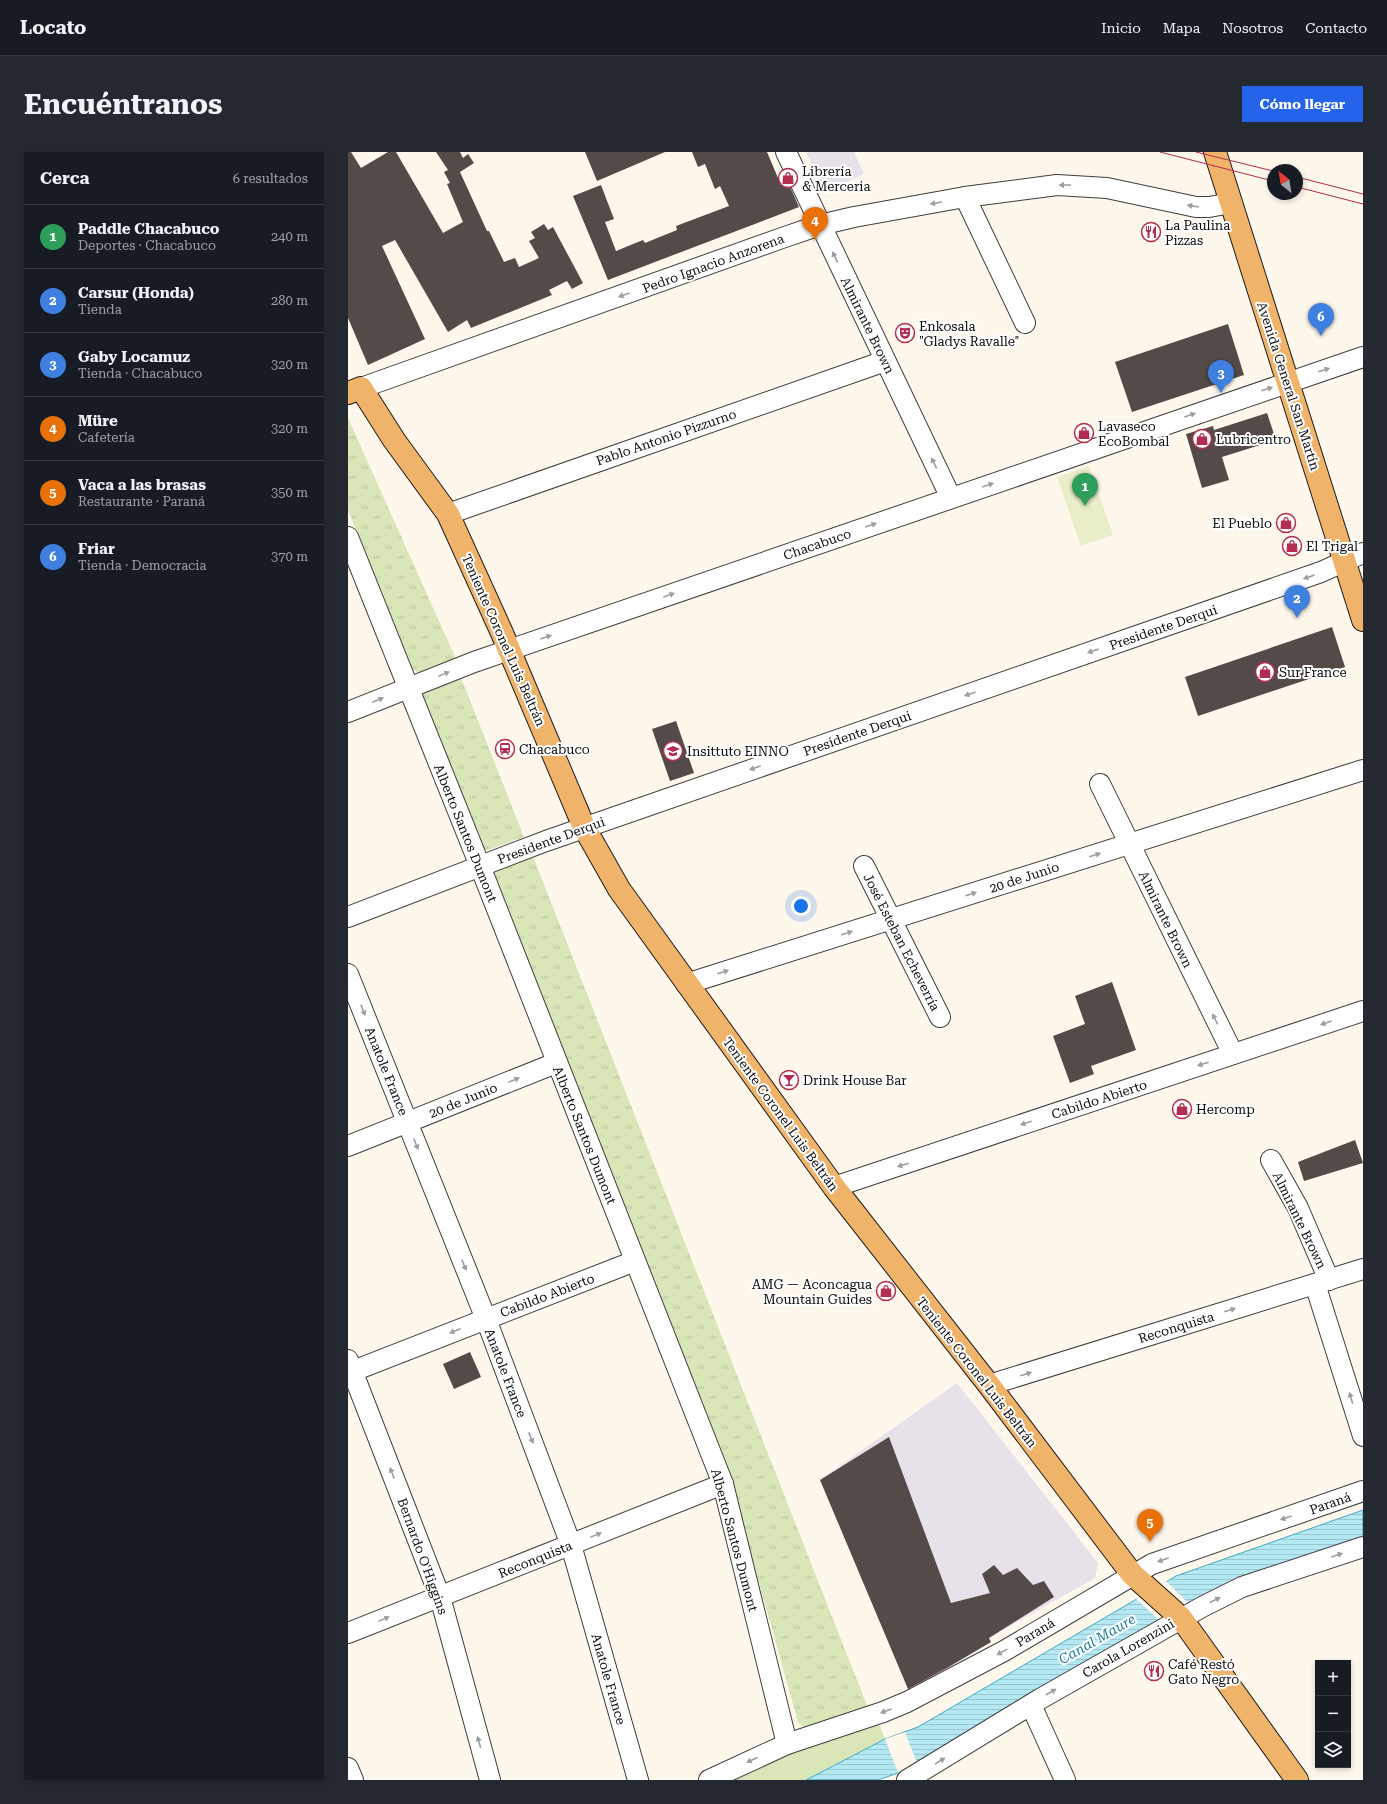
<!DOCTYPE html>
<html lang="es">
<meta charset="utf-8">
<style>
:root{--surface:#171b24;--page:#242831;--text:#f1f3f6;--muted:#9ea1a6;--line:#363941;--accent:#2563eb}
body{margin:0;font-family:"Roboto Serif",serif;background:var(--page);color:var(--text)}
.controls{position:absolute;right:12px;bottom:12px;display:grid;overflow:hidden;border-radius:0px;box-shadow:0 2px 6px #0003}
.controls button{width:36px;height:36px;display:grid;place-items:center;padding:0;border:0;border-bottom:1px solid var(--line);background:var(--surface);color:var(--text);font:20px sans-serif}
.compass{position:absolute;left:919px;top:12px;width:36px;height:36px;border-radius:50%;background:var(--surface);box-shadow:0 2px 6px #0003;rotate:330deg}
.you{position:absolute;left:453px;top:754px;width:14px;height:14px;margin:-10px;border:3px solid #fff;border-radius:50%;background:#1a73e8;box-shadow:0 0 0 6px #1a73e833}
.badge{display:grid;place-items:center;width:26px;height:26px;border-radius:50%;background:var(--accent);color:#fff;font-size:13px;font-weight:700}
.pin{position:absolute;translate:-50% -33px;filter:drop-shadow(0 1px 2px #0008)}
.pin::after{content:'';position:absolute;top:21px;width:14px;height:12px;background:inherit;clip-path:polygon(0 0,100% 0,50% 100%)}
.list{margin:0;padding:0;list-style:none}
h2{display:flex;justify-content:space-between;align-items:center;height:52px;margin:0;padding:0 16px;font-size:17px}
h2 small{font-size:13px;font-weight:400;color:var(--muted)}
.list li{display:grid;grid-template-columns:26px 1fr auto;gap:12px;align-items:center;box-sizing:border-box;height:64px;padding:0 16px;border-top:1px solid var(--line)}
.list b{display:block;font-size:15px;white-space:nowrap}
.list p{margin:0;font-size:13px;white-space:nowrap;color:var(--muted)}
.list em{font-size:13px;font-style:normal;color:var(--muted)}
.icon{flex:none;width:22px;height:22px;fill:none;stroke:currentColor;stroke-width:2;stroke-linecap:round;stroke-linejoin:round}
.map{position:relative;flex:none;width:1015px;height:1628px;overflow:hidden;border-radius:0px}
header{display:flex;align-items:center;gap:24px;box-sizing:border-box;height:56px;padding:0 20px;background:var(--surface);border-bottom:1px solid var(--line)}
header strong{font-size:19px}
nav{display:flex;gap:22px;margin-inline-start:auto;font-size:14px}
.intro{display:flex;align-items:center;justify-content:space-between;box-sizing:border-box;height:96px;padding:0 24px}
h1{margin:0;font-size:28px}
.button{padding:10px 18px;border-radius:0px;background:var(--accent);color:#fff;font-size:14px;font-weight:700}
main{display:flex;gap:24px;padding:0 24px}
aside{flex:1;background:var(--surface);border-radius:0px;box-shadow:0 2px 6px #0003}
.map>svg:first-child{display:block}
</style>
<header>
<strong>Locato</strong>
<nav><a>Inicio</a><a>Mapa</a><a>Nosotros</a><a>Contacto</a></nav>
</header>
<div class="intro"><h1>Encuéntranos</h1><a class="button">Cómo llegar</a></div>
<main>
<aside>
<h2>Cerca<small>6 resultados</small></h2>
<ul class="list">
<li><span class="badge" style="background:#2e9e5b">1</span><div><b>Paddle Chacabuco</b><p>Deportes · Chacabuco</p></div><em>240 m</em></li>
<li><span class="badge" style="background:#3f7fe0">2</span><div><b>Carsur (Honda)</b><p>Tienda</p></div><em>280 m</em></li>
<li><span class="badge" style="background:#3f7fe0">3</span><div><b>Gaby Locamuz</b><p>Tienda · Chacabuco</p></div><em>320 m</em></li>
<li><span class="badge" style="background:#e8710a">4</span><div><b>Müre</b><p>Cafetería</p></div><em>320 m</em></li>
<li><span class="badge" style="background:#e8710a">5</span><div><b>Vaca a las brasas</b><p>Restaurante · Paraná</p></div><em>350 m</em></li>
<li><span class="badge" style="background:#3f7fe0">6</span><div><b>Friar</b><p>Tienda · Democracia</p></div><em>370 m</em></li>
</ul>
</aside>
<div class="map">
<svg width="1015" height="1628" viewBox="0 0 1015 1628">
<defs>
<pattern id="park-tufts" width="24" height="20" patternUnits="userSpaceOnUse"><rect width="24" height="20" fill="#d9e6b8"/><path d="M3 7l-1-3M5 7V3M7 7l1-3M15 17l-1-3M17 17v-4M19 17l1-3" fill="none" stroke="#b9c49d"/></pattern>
<pattern id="water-rules" width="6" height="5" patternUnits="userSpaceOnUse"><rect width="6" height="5" fill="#b4e8f2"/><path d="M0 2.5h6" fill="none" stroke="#9ac6ce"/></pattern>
</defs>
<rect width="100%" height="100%" fill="#fef7ec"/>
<g fill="#e7e1ea">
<path d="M458 0H506L516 22 477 40Z"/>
<path d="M609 1231 750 1411 747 1426 559 1532 473 1327Z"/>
</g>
<path fill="#d9e6b8" d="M528 1572 532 1574 537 1587 457 1628H381L442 1601Z"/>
<g fill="url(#park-tufts)">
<path d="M0 266 108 507 75 520H69L62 516 0 358Z"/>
<path d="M112 523 176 685 140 698 135 697 74 544 75 540Z"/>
<path d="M184 702 520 1556 457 1577 450 1570 387 1345 144 720Z"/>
</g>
<path fill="#e9eec9" d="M741 314 765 383 733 394 709 325Z"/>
<path fill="url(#water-rules)" stroke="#3fabc5" d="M1015 1358V1385L901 1424 861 1440 735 1512 550 1621 530 1628H458L537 1587 570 1575 828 1424Z"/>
<g fill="#fef7ec">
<path d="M818 1429 840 1451 811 1468 788 1447Z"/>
<path d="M557 1580 569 1611 550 1621 537 1587Z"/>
</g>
<g fill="#544b49">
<path d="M0 0H3L13 16 40 0H48L95 81 115 70 99 32 102 31 96 20 100 18 88 0H112L115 6 120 2 126 11 112 20 139 79H141L156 110 167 106 171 115 191 106 181 89 187 86 183 80 196 72 200 78 205 75 235 131 224 137 219 129 201 138 204 143 123 176 119 168 100 180 47 88 34 94 77 187 20 213 0 166Z"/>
<path d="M237 0H317L249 29Z"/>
<path d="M344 0H419L433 33 440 30 451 55 260 128 225 44 253 33 266 67 257 70 268 99 295 88 297 91 329 78 328 74 381 54 372 34 367 37 357 12 350 15Z"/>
<path d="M880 172 896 223 784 260 767 210Z"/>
<path d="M919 261 928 288 874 305 881 328 854 336 838 282 865 274 866 278Z"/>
<path d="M984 475 997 515 850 564 837 525Z"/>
<path d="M328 569 346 621 322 629 304 577Z"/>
<path d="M764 830 788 898 743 914 746 922 722 931 705 884 737 872 727 844Z"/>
<path d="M1007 988 1015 1011 956 1029 950 1010Z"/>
<path d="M122 1200 133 1225 106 1237 95 1212Z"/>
<path d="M541 1285 603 1451 642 1441 634 1422 646 1413 655 1423 669 1416 685 1433 696 1429 706 1445 641 1486 643 1490 599 1516 560 1537 472 1328Z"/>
</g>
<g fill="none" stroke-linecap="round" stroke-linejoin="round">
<g stroke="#3f3f3f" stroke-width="22">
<g id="minor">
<path d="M438 0 603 346"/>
<path d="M617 45 677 171"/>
<path d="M13 236 434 86 472 73 506 65 617 45 709 33 759 36 848 55H861L883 51"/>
<path d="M100 362 537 209"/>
<path d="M0 385 132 714 375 1332 439 1592"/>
<path d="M0 560 126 510 1015 205"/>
<path d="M752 632 885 902"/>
<path d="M516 714 592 865"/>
<path d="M0 765 198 689 973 420 1015 401"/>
<path d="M0 822 138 1167 223 1393 290 1628"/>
<path d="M338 832 1015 618"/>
<path d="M0 994 208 911"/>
<path d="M923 1008 950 1056 981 1128"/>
<path d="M486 1035 1015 859"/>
<path d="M967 1132 1015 1284"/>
<path d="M0 1208 92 1445 142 1628"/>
<path d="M0 1221 287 1109"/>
<path d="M641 1233 1015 1117"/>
<path d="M0 1481 375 1332"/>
<path d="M683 1553 717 1628"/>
<path d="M0 1616 5 1628"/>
<path d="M361 1628 439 1592 535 1560 559 1550 656 1499 804 1412 1015 1339"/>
<path d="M559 1628 692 1547 854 1455 894 1435 1015 1395"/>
</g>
</g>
<g stroke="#1d1d1d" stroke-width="24">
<g id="major">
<path d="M867 0 1015 468"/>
<path d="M0 241 13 236 46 288 100 362 154 481 236 675 271 737 486 1035 641 1233 784 1422 833 1466 949 1628"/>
</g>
</g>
<use href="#minor" stroke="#fff" stroke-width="20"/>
<use href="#major" stroke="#f0b36a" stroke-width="22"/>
<g stroke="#b32d4f" stroke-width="1">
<path d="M812 0 925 29"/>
<path d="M848 0 925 19"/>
<path d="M949 25 1015 42"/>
<path d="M949 35 1015 52"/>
</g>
</g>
<defs><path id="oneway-solid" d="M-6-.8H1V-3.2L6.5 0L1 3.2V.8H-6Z"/></defs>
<g fill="#9e9e9e">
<use href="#oneway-solid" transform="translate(717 33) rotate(-180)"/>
<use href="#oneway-solid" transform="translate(588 51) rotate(170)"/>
<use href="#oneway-solid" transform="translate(845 54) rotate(-171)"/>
<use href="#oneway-solid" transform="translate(487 105) rotate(-116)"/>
<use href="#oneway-solid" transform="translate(276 143) rotate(160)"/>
<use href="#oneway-solid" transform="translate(976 218) rotate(-18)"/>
<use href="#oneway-solid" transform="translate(919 237) rotate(-18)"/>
<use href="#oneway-solid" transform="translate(842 263) rotate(-19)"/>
<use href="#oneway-solid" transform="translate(586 311) rotate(-116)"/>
<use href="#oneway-solid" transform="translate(640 333) rotate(-19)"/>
<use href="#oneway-solid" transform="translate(523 373) rotate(-19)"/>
<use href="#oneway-solid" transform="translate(961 425) rotate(161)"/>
<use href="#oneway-solid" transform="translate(321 443) rotate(-19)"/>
<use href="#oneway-solid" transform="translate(198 485) rotate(-19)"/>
<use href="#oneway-solid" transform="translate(745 499) rotate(161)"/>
<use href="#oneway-solid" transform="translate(96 522) rotate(-22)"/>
<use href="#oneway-solid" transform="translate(622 542) rotate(161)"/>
<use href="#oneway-solid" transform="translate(30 548) rotate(-22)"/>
<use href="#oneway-solid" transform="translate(407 616) rotate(161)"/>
<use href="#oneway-solid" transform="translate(747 703) rotate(-18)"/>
<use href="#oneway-solid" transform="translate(623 742) rotate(-18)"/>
<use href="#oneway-solid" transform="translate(499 781) rotate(-18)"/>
<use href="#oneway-solid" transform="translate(375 820) rotate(-18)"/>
<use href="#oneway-solid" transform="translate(15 858) rotate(68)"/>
<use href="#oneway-solid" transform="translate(867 867) rotate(-116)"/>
<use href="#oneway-solid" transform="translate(978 871) rotate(161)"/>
<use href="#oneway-solid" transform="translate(855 912) rotate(162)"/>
<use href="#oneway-solid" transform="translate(166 928) rotate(-22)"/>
<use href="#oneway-solid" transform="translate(678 971) rotate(162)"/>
<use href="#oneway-solid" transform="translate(68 992) rotate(68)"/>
<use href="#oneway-solid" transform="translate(555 1013) rotate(162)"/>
<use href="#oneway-solid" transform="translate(116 1113) rotate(68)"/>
<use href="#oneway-solid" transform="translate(882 1158) rotate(-17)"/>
<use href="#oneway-solid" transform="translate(107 1179) rotate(159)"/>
<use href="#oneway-solid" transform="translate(678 1222) rotate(-17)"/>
<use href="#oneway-solid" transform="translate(1003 1246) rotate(-107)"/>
<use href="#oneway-solid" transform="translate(183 1286) rotate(69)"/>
<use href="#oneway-solid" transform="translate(44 1321) rotate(-111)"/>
<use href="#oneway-solid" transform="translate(938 1366) rotate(161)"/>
<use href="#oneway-solid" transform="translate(248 1383) rotate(-22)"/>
<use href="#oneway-solid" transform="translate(989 1403) rotate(-19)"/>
<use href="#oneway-solid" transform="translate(815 1408) rotate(161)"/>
<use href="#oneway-solid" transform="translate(867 1448) rotate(-27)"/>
<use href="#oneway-solid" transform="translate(36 1467) rotate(-22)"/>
<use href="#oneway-solid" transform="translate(654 1500) rotate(151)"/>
<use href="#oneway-solid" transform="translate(703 1540) rotate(-30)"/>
<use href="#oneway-solid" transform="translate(538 1559) rotate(160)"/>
<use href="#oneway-solid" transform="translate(131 1590) rotate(-105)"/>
<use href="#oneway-solid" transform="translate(404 1608) rotate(155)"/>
<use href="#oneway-solid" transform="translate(592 1609) rotate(-32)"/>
</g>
<defs>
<g id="shop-ring" transform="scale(1)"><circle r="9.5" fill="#fff" stroke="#b32d4f" stroke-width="1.5"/><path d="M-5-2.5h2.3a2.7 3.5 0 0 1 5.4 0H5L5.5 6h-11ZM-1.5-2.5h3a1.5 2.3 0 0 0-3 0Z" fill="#b32d4f"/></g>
<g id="restaurant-ring" transform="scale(1)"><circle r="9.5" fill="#fff" stroke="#b32d4f" stroke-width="1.5"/><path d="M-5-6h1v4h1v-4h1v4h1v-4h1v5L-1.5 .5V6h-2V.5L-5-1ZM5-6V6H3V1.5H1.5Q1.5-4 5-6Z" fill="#b32d4f"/></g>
<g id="theatre-ring" transform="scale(1)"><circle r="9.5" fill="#fff" stroke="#b32d4f" stroke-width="1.5"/><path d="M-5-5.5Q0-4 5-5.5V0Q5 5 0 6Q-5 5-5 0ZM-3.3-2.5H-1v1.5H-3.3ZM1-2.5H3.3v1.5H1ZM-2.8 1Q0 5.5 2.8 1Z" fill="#b32d4f"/></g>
<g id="station-ring" transform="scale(1)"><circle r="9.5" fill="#fff" stroke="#b32d4f" stroke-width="1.5"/><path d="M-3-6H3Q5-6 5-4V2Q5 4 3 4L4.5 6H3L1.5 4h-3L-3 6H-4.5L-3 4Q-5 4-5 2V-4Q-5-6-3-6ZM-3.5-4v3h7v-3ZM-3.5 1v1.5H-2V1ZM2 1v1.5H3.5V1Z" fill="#b32d4f"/></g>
<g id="school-ring" transform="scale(1)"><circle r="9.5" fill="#fff" stroke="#b32d4f" stroke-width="1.5"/><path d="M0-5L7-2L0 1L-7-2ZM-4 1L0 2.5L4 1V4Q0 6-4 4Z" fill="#b32d4f"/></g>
<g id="bar-ring" transform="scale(1)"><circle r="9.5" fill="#fff" stroke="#b32d4f" stroke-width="1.5"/><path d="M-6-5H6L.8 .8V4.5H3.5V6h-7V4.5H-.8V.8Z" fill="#b32d4f"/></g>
</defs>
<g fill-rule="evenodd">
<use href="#shop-ring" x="440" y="26"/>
<use href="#restaurant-ring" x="803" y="80"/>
<use href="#theatre-ring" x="557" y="181"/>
<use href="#shop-ring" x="736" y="281"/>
<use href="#shop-ring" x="854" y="287"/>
<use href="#shop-ring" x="938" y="371"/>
<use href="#shop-ring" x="944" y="394"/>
<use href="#shop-ring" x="917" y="520"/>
<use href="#station-ring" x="157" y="597"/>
<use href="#school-ring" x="325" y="599"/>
<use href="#bar-ring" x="441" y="928"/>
<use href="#shop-ring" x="834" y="957"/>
<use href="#shop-ring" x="538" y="1139"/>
<use href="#restaurant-ring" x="806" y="1519"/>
</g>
<g text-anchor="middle" stroke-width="4" stroke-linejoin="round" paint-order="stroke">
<g font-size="13" fill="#0c0c0c" stroke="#fff" text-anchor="start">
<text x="454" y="24">Librería<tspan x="454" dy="15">&amp; Merceria</tspan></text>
<text x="817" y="78">La Paulina<tspan x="817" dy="15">Pizzas</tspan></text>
<text x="571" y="179">Enkosala<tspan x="571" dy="15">"Gladys Ravalle"</tspan></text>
<text x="750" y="279">Lavaseco<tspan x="750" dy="15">EcoBombal</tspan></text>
<text x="868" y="292">Lubricentro</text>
<text x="924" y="376" text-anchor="end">El Pueblo</text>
<text x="958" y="399">El Trigal</text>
<text x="931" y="525">Sur France</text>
<text x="171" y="602">Chacabuco</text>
<text x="339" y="604">Insittuto EINNO</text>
<text x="455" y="933">Drink House Bar</text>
<text x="848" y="962">Hercomp</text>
<text x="524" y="1137" text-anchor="end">AMG — Aconcagua<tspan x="524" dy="15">Mountain Guides</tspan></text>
<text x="820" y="1517">Café Restó<tspan x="820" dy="15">Gato Negro</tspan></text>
</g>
<g font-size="13" fill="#0c0c0c" stroke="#fff">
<text transform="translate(365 111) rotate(-20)" y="5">Pedro Ignacio Anzorena</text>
<text transform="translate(520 173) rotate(64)" y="5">Almirante Brown</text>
<text transform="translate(941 234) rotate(72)" y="5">Avenida General San Martín</text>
<text transform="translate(318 285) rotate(-19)" y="5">Pablo Antonio Pizzurno</text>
<text transform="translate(469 392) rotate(-19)" y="5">Chacabuco</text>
<text transform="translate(815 475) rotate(-19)" y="5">Presidente Derqui</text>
<text transform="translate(156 488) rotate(66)" y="5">Teniente Coronel Luis Beltrán</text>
<text transform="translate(509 581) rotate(-19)" y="5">Presidente Derqui</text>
<text transform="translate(118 681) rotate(68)" y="5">Alberto Santos Dumont</text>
<text transform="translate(203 688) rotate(-20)" y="5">Presidente Derqui</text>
<text transform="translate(676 725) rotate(-18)" y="5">20 de Junio</text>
<text transform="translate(818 767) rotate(64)" y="5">Almirante Brown</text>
<text transform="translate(554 790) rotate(63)" y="5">José Esteban Echeverría</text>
<text transform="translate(39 919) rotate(68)" y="5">Anatole France</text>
<text transform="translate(751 947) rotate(-18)" y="5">Cabildo Abierto</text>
<text transform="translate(115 948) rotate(-22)" y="5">20 de Junio</text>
<text transform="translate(433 962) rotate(54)" y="5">Teniente Coronel Luis Beltrán</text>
<text transform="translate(237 983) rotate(68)" y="5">Alberto Santos Dumont</text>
<text transform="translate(952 1068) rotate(64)" y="5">Almirante Brown</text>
<text transform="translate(199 1143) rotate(-21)" y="5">Cabildo Abierto</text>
<text transform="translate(828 1175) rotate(-17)" y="5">Reconquista</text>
<text transform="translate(629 1220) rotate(52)" y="5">Teniente Coronel Luis Beltrán</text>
<text transform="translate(158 1221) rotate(69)" y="5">Anatole France</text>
<text transform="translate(982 1351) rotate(-19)" y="5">Paraná</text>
<text transform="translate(387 1388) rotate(75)" y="5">Alberto Santos Dumont</text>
<text transform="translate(75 1404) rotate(70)" y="5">Bernardo O'Higgins</text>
<text transform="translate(187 1407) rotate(-22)" y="5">Reconquista</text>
<text transform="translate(687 1480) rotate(-31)" y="5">Paraná</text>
<text transform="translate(780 1496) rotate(-30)" y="5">Carola Lorenzini</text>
<text transform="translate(261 1527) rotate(74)" y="5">Anatole France</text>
</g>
<g font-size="14" font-style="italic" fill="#1d7a96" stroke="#fff">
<text transform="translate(749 1487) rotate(-30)" y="5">Canal Maure</text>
</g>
</g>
</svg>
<div class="controls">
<button>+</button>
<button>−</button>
<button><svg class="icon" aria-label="layers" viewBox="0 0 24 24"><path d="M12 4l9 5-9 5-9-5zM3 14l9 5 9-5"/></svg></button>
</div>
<svg class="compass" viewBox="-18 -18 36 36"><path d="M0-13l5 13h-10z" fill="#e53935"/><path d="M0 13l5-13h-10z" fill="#9ea1a6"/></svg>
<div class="you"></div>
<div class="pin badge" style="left:737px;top:354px;background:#2e9e5b">1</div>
<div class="pin badge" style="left:949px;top:466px;background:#3f7fe0">2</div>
<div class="pin badge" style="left:873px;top:241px;background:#3f7fe0">3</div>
<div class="pin badge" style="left:467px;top:88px;background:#e8710a">4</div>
<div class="pin badge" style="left:802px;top:1390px;background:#e8710a">5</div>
<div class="pin badge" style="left:973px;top:184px;background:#3f7fe0">6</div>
</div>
</main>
